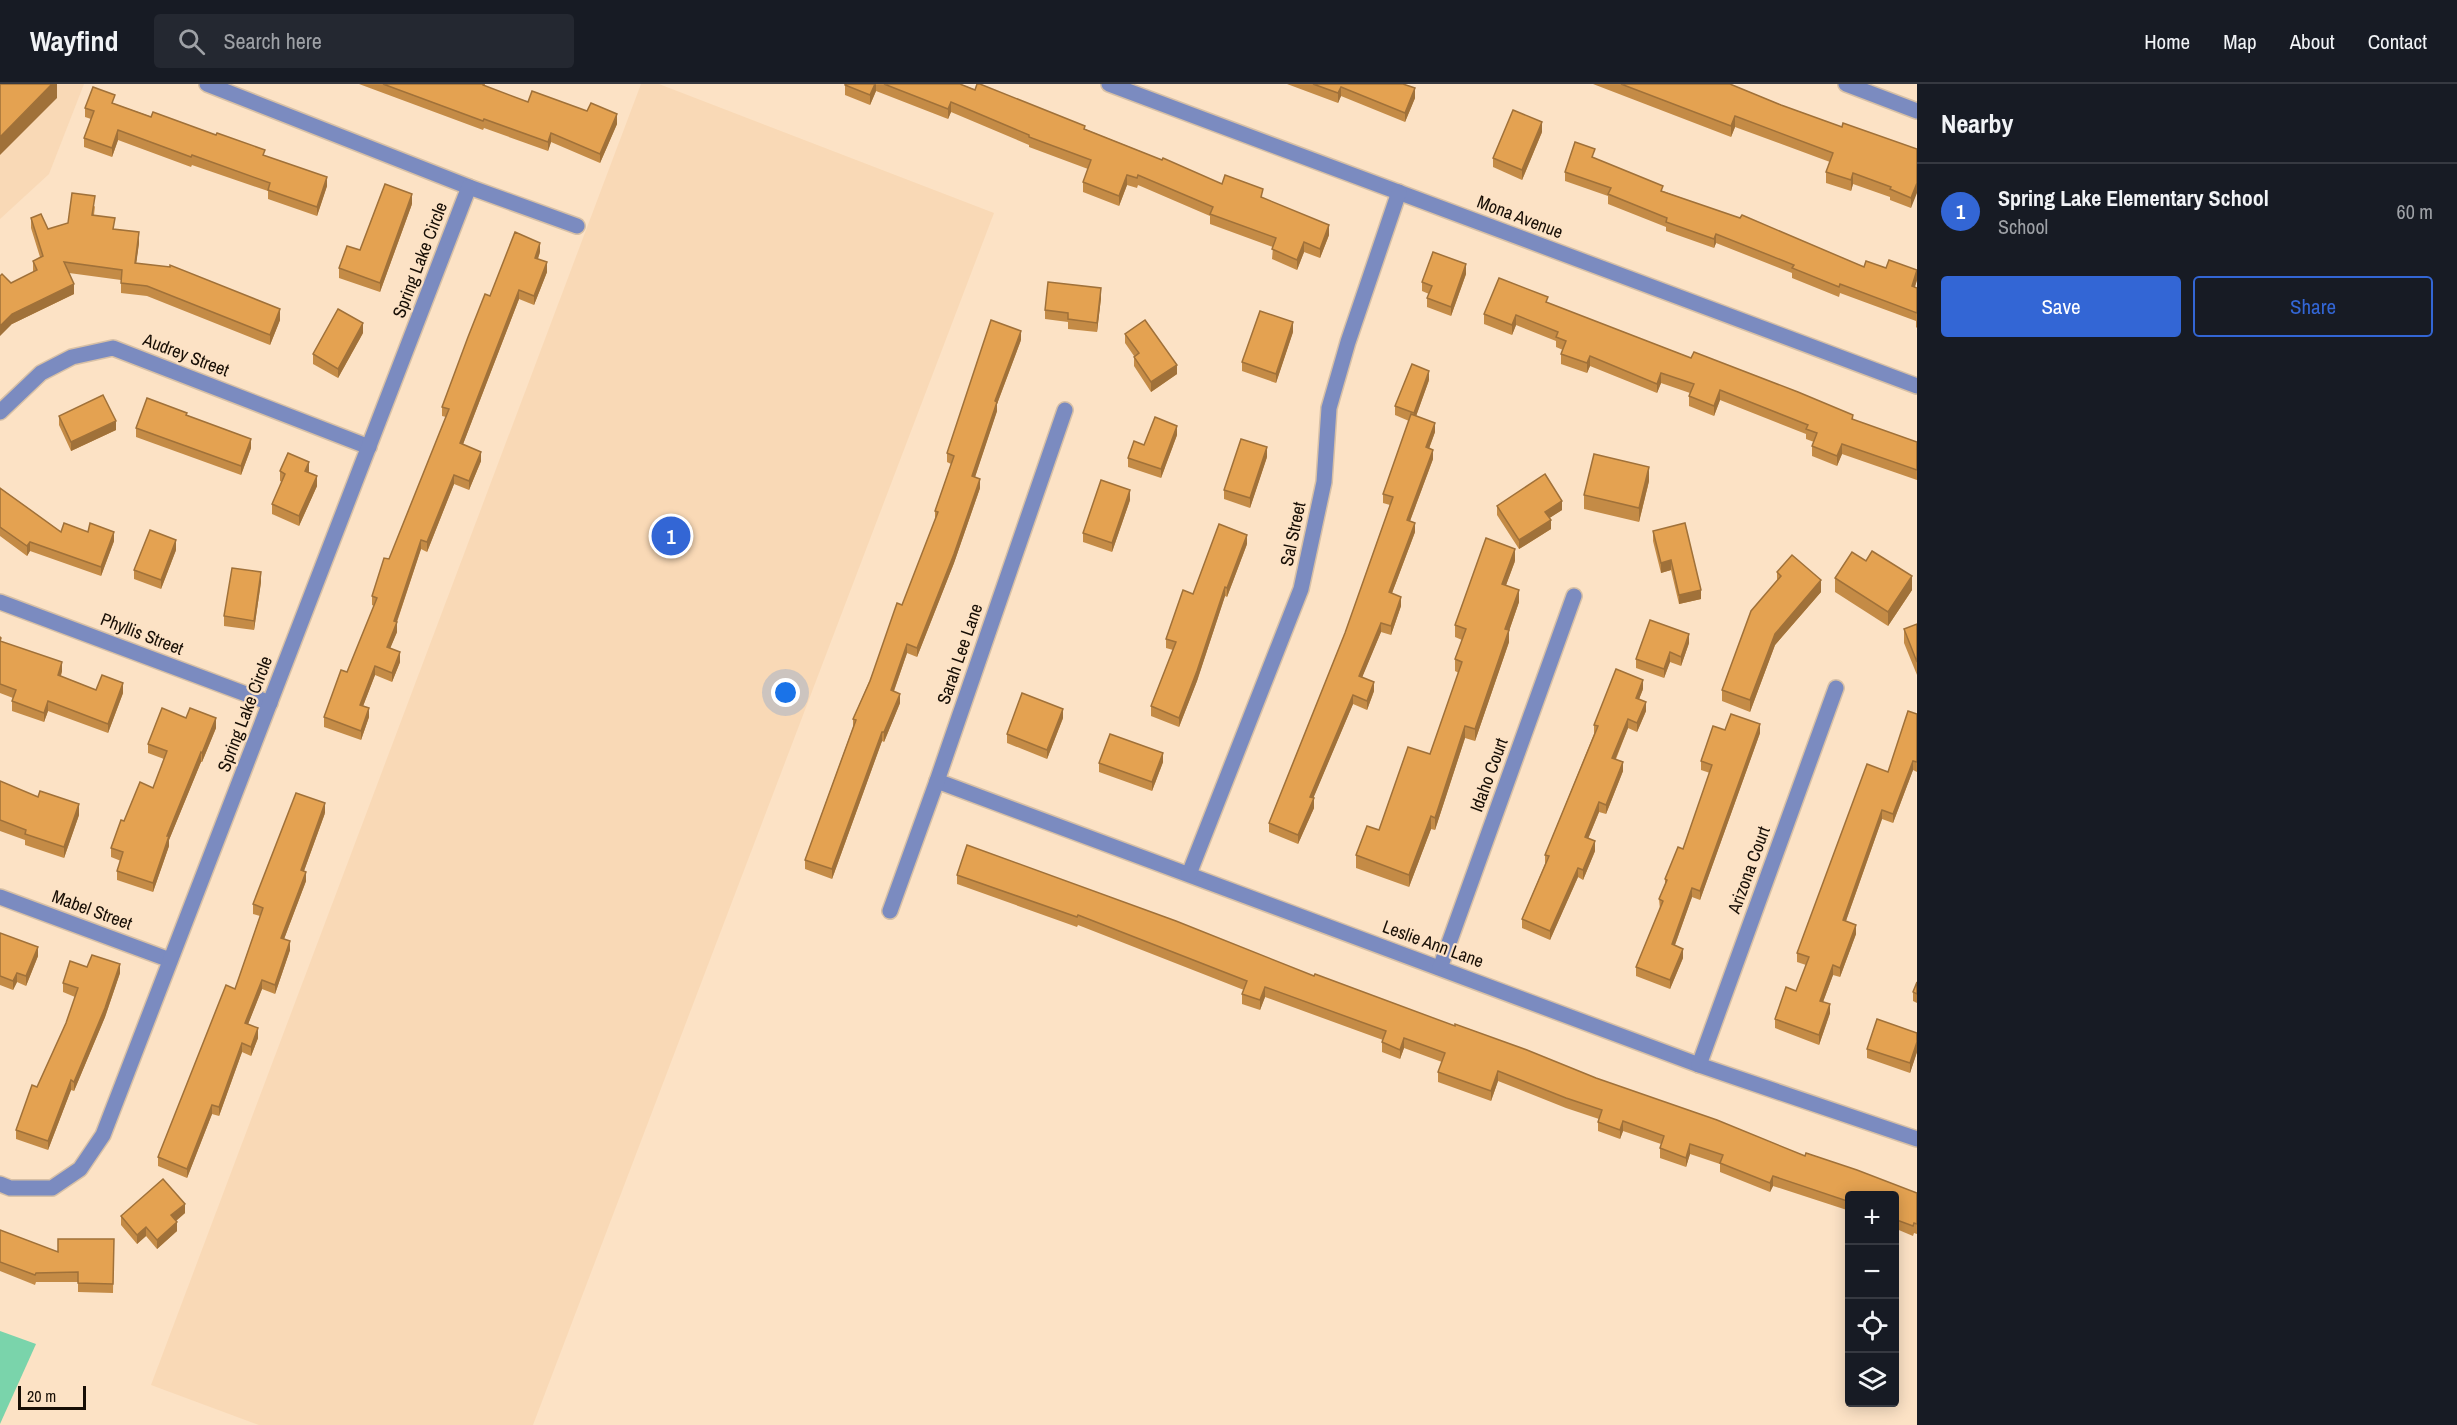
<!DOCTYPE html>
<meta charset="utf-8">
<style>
:root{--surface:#171b24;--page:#242831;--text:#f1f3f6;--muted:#9ea1a6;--line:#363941;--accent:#3366d5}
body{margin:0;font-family:"Archivo Narrow",sans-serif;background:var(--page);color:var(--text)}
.controls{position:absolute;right:18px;bottom:18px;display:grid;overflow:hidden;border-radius:6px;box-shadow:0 3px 15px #0003}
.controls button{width:54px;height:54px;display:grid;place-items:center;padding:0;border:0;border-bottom:2px solid var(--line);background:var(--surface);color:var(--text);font:30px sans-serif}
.scale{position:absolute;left:18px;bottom:15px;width:68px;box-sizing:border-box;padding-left:6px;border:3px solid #170e05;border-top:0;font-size:16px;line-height:21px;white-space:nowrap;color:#170e05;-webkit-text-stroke:4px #fce2c5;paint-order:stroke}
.you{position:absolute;left:786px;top:609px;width:21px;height:21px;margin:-15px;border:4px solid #fff;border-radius:50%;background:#1a73e8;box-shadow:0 0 0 9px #1a73e833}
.badge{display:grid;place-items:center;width:39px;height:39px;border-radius:50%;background:var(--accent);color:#fff;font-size:20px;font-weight:700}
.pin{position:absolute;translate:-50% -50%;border:3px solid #fff;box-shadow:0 2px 6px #0006}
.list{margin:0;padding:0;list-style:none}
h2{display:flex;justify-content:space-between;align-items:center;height:78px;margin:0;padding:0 24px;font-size:26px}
h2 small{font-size:20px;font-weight:400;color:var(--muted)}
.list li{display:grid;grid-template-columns:39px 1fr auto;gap:18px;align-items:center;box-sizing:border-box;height:96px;padding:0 24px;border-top:2px solid var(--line)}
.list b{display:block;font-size:22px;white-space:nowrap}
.list p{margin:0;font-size:20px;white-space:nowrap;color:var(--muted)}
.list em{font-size:20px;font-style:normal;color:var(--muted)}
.actions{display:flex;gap:12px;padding:18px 24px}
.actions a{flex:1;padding:14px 0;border:2px solid var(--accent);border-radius:6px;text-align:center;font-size:21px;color:var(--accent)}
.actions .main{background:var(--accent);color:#fff}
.icon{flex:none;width:33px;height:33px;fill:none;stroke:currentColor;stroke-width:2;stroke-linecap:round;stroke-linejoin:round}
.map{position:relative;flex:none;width:1917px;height:1341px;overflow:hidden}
header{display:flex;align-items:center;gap:36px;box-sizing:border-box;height:84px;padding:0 30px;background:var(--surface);border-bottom:2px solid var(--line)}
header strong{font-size:28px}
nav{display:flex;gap:33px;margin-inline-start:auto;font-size:21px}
.search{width:420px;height:54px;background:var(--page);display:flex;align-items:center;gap:15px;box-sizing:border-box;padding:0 21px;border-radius:6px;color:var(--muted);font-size:22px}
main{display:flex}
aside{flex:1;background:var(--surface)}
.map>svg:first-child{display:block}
</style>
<header>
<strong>Wayfind</strong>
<div class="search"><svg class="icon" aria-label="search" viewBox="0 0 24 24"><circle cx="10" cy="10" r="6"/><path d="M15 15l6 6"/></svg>Search here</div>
<nav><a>Home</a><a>Map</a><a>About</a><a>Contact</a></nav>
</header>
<main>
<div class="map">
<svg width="1917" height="1341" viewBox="0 0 1917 1341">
<rect width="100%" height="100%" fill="#fce2c5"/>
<g fill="#f9d9b6">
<path d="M0 0H84L49 90 0 135Z"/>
<path d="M641 0H659L994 129 533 1341H259L151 1301Z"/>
</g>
<path fill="#7ad4ab" d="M0 1247 36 1260 0 1340Z"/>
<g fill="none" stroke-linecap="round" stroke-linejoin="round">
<g stroke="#d7c0a6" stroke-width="18">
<g id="street">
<path d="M207 0 469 103 577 142"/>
<path d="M1109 0 1917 302"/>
<path d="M1846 0 1917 27"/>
<path d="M0 328 41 289 72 273 113 264 369 363"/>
<path d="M0 518 270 619"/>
<path d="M937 697 1699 981 1917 1055"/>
<path d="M1189 790 1301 505 1324 398 1329 324 1348 258 1399 108"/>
<path d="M0 813 170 876"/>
<path d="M890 827 937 697 1065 326"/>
<path d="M1440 884 1574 512"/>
<path d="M1699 981 1836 604"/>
<path d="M0 1100 10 1104H52L80 1085 103 1051 469 103"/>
</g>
</g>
<use href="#street" stroke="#7b8bc0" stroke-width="15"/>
</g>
<g fill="#c48b46">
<path d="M359 0H485V2L528 18 617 40 600 79 551 58 548 67 484 44 483 46Z"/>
<path d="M845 0H960L1085 45 1222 100 1263 114 1329 151 1320 174 1304 168 1297 186 1272 175 1273 163 1210 140V132L1138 101 1137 104 1127 101 1119 122 1083 108V98L1088 85 1029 63V61L951 28 948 35 876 7 870 21 845 11Z"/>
<path d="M1287 0H1403L1415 14 1405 38 1341 12 1338 19Z"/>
<path d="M1593 0H1730L1781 21 1842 43 1917 65 1911 124 1890 116V113L1853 100 1851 107 1826 99V88L1830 78 1735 43 1731 53Z"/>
<path d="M115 20 265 72 327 102 317 132 268 115V107L192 81 191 83 118 56 112 73 84 63V54L91 35 85 33V24Z"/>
<path d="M1542 48 1522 96 1493 83V74Z"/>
<path d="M1595 74 1663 107 1864 183 1917 186V196L1915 203 1917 204V244L1916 243V237L1840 209 1839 213 1792 194V189L1716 159 1714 164 1666 147V143L1608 120V112L1565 97V88Z"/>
<path d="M412 120 380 208 339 194V184L360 166Z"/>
<path d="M95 122 94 131 114 145 139 159 136 179 280 236 270 261 147 212 121 209V196L69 189 74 210 12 240 11 199 33 188V177L40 173 31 144V134L48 145 68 139Z"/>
<path d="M540 168 538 175 547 188 534 221 519 215 463 360 481 377 469 406 454 400 427 468 421 465 397 538V548L390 564 400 578 392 598 375 591 363 622 369 633 361 656 324 643V633L347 588 374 522 372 521V512L389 475 446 333 442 332V323Z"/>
<path d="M1466 190 1451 232 1427 223V214L1429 210 1422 207V198Z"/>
<path d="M1101 214 1097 248 1068 245V238L1045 235V226Z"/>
<path d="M1548 219 1853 336 1917 358V396L1842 370 1837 382 1812 372V362L1814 358 1806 355V350L1720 316 1714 332 1689 322V312L1690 309 1661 299 1657 309 1590 282 1587 289 1561 280V270L1563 266 1556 263V257L1516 241 1512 251 1484 240V230Z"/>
<path d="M1293 248 1276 299 1242 287V278Z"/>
<path d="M363 249 338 294 313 280V270Z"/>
<path d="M1125 250 1177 290 1151 308 1134 282V272L1125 259Z"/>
<path d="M1021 256 997 320V327L975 393 980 404 954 479 917 573 907 569 894 607 900 619 884 658 882 657 832 795 805 785V776L853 643V635L902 521 935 436V427L951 380 947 378V369Z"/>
<path d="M1429 296 1416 332 1435 348 1429 364 1433 375 1410 437 1415 448 1392 509 1401 522 1391 551 1381 548 1362 593 1374 607 1367 626 1353 620 1313 714 1314 724 1298 760 1269 748V739L1345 549 1390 421 1383 419V410L1409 337 1395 331V322Z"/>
<path d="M187 331 251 364 241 391 136 353V344Z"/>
<path d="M59 332 116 346 71 367 59 341Z"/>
<path d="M1177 351 1161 394 1128 383V374L1144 361Z"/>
<path d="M1267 373 1250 424 1224 415V406Z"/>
<path d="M280 387H309L308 389 317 402 299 442 272 430V420L282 398 280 397Z"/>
<path d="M1649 397 1639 438 1584 425V411Z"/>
<path d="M0 404 61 448H88L114 457 101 492 30 467 27 472 0 452Z"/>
<path d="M1130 416 1112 468 1083 458V449Z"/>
<path d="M1497 422 1562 426 1549 434 1551 445 1519 465 1497 431Z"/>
<path d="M1653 447 1701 515 1679 520 1671 486 1661 489 1653 457Z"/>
<path d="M1247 460 1227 513 1225 512 1197 597 1179 643 1151 632V622L1173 566 1166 564V555L1193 510Z"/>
<path d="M176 466 161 505 134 495V486Z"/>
<path d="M1515 477 1506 501 1519 518 1509 547V558L1475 657 1465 654 1435 746 1431 745 1409 803 1356 784V771L1379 746 1430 670 1459 589 1455 587V575L1462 556 1455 553V541Z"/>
<path d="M1777 488 1821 508 1775 561 1750 628 1722 617V606L1777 497Z"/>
<path d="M1835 494 1912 506 1888 542 1835 508Z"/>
<path d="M261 498 254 546 224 542V532Z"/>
<path d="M1917 540V591L1904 559V545Z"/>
<path d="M0 553 1 557 62 587 61 592 96 606 123 609 108 649 48 627 44 638 12 627V617L13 614 0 609Z"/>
<path d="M1689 559 1681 582 1670 578 1664 594 1636 584V575Z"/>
<path d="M1643 605 1639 615 1646 627 1637 648 1628 644 1616 675 1623 687 1606 730 1599 728 1588 755 1595 767 1583 796 1578 793 1550 856 1522 844V835L1545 780V771L1594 650V641Z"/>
<path d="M1917 630V688L1913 686 1893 739 1882 735 1846 837 1856 850 1840 893 1833 891 1823 918 1830 929 1819 961 1775 944V935L1796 907 1806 881 1797 878V869Z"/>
<path d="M186 634 216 644 202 678H201L169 756V762L153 808 117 796V787L121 777 111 773V764L124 737 153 704 164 675 148 669V660Z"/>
<path d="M1063 634 1047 675 1007 659V650Z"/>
<path d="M1725 646 1760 649 1700 816 1692 813 1675 861 1683 874 1670 905 1636 892V883L1660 825 1659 815 1665 800V795L1683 765 1710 689 1701 686V677Z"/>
<path d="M1163 678 1152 707 1099 688V679Z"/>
<path d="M0 697 79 731 64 774 25 761V756L0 747Z"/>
<path d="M325 729 304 787 306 797 284 855 290 866 275 910 262 905 248 940 258 954 251 972 242 968 219 1032 212 1030 187 1094 158 1082V1073L235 905 260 832 253 830V820Z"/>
<path d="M957 791 1314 892 1455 942 1805 1072 1917 1109V1150L1914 1149 1913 1152 1894 1144V1112H1850V1127L1773 1102 1770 1108 1720 1088V1080L1690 1070 1686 1083 1660 1074V1064L1661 1060 1623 1047 1620 1055 1598 1047V1038L1599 1035 1566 1024 1498 997 1491 1017 1438 998V988L1442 978 1404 964 1400 975 1382 968V958L1383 956 1265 913 1260 926 1242 920V910L1244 906 1078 841 1077 843 957 800Z"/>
<path d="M0 849 38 872 26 902 17 898 13 906 0 901Z"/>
<path d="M87 883 120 889 105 933 74 1007 71 1006 48 1066 16 1055V1046L37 1003 66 939 75 913 63 908V899Z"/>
<path d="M1917 898V919L1913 917V908Z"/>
<path d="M1917 949V968L1910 989 1867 974V965Z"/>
<path d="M185 1129 176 1137 177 1147 157 1165 146 1152 137 1160 121 1141V1132Z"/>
<path d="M0 1146 58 1168 114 1155 113 1209 78 1208V1198H36L35 1201 0 1187Z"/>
</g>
<g fill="#a07139">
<path d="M52 0H57V14L0 71V53Z"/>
<path d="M875 0H876V7L870 21V11Z"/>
<path d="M1341 3V12L1338 19V9Z"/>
<path d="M1415 4V14L1405 38V29Z"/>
<path d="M951 18V28L948 35V25Z"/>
<path d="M617 30V40L600 79V70Z"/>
<path d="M1735 32V43L1731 53V42Z"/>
<path d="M1542 38V48L1522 96V86Z"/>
<path d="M118 46V56L112 73V64Z"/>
<path d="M551 49V58L548 67V58Z"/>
<path d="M1853 89V100L1851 107V96Z"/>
<path d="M1127 91V101L1119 122V112Z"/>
<path d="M327 93V102L317 132V123Z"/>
<path d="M1917 99V109L1911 124V114Z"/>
<path d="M412 110V120L380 208V199Z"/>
<path d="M1329 141V151L1320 174V165Z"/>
<path d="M139 148V159L135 189V179Z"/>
<path d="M1716 150V159L1714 164V155Z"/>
<path d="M1304 158V168L1297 186V176Z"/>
<path d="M540 159V168L535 183V174Z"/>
<path d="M547 178V188L534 221V212Z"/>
<path d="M1466 180V190L1451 232V223Z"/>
<path d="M1917 187V196L1912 211V202Z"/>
<path d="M74 200V210L12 240 0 252V242L12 230Z"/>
<path d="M1101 204V214L1097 248V239Z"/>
<path d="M519 206V215L460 368V359Z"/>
<path d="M280 225V236L270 261V251Z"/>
<path d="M1516 231V241L1512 251V241Z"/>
<path d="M1293 238V248L1276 299V290Z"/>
<path d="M363 239V249L338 294V285Z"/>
<path d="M1021 247V256L997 320V327L972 402V392L995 317Z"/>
<path d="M1590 272V282L1587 289V279Z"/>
<path d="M1177 281V290L1151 308V298Z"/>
<path d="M1429 287V296L1414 338V329Z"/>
<path d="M1661 289V299L1657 309V300Z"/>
<path d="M1720 306V316L1714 332V322Z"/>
<path d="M116 337V346L71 367V358Z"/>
<path d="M1435 339V348L1426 373V363Z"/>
<path d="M1177 342V351L1161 394V385Z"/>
<path d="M251 355V364L241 391V382Z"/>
<path d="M1842 360V370L1837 382V372Z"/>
<path d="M1267 363V373L1250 424V414Z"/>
<path d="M1433 366V375L1407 445V436Z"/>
<path d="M481 368V377L469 406V397Z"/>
<path d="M309 378V387L305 396V387Z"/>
<path d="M1649 383V397L1639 438V424Z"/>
<path d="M454 391V400L427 468V458Z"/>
<path d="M317 392V402L299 442V432Z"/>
<path d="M980 395V404L954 479 917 573V564Z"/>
<path d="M1130 406V416L1112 468V459Z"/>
<path d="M1562 417V426L1545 437V428Z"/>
<path d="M1551 436V445L1519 465V456Z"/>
<path d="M1415 439V448L1389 517V508Z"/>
<path d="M114 448V457L101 492V483Z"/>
<path d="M1247 451V460L1227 513V504Z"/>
<path d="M176 456V466L161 505V496Z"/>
<path d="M421 456V465L394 546V537Z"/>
<path d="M30 458V467L27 472V462Z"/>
<path d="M1515 465V477L1502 512V500Z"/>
<path d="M1671 476V486L1661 489V479Z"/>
<path d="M261 488V498L254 546V537Z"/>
<path d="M1912 492V506L1888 542V528Z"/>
<path d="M1821 496V508L1775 561 1750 628V616L1775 550Z"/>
<path d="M1225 503V512L1197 597 1179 643V634Z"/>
<path d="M1519 506V518L1509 547V558L1475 657V645L1505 545Z"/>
<path d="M1701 506V515L1679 520V511Z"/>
<path d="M1401 513V522L1391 551V542Z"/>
<path d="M397 538V548L387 572V563Z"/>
<path d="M1381 539V548L1359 601V592Z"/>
<path d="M1689 550V559L1681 582V573Z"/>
<path d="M907 560V569L891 615V606Z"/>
<path d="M400 568V578L392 598V589Z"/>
<path d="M1670 568V578L1664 594V585Z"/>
<path d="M62 578V587L58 600V591Z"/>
<path d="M375 582V591L360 630V621Z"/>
<path d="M1643 596V605L1636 623V614Z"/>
<path d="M1374 598V607L1367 626V617Z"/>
<path d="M123 599V609L108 649V640Z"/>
<path d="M900 610V619L884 658V648Z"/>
<path d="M1353 611V620L1310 722V713Z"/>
<path d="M48 617V627L44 638V629Z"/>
<path d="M1646 618V627L1637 648V639Z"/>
<path d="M369 624V633L361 656V647Z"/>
<path d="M1063 625V634L1047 675V666Z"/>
<path d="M216 634V644L202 678V669Z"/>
<path d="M1628 635V644L1612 683V674Z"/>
<path d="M1760 640V649L1700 816V807Z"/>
<path d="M1465 642V654L1435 746V734Z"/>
<path d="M882 648V657L832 795V785Z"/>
<path d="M201 668V678L169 756V762L153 808V799L167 752Z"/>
<path d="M1163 669V678L1152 707V698Z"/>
<path d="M1913 677V686L1893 739V730Z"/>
<path d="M1623 678V687L1606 730V721Z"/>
<path d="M1314 714V724L1298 760V751Z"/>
<path d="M1599 718V728L1585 762V753Z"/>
<path d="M325 719V729L301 795V786Z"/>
<path d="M79 720V731L64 774V763Z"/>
<path d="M1882 726V735L1843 845V836Z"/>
<path d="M1431 732V745L1409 803V791Z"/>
<path d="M1595 757V767L1583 796V786Z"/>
<path d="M1578 784V793L1550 856V847Z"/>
<path d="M306 788V797L281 863V854Z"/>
<path d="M1692 804V813L1672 869V860Z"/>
<path d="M1856 841V850L1840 893V884Z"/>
<path d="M290 857V866L275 910V901Z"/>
<path d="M38 863V872L26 902V892Z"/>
<path d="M1683 865V874L1670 905V896Z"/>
<path d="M120 880V889L105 933 74 1007V998Z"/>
<path d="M1833 881V891L1820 926V917Z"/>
<path d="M17 889V898L13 906V897Z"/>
<path d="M262 896V905L245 948V939Z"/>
<path d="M1265 903V913L1260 926V916Z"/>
<path d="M1830 920V929L1819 961V951Z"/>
<path d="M258 944V954L251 972V963Z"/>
<path d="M1404 954V964L1400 975V966Z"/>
<path d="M1917 958V968L1910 989V979Z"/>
<path d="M242 959V968L219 1032V1023Z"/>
<path d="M1498 987V997L1491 1017V1007Z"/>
<path d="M71 996V1006L48 1066V1057Z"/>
<path d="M212 1021V1030L187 1094V1085Z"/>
<path d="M1623 1037V1047L1620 1055V1046Z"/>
<path d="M1690 1060V1070L1686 1083V1074Z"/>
<path d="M1773 1092V1102L1770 1108V1099Z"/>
<path d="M185 1120V1129L171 1141V1131Z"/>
<path d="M177 1138V1147L157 1165V1156Z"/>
<path d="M146 1143V1152L137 1160V1151Z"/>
</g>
<g fill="#e4a251" stroke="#a07139" stroke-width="1.5">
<path d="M0 0H52L0 53Z"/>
<path d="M383 0H483V1L528 18 532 7 587 27 591 19 617 30 600 70 551 49 548 58 484 35 483 37Z"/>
<path d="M845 0H875L870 11 845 1Z"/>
<path d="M884 0H960L975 6 977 0H980L1085 42 1084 45 1162 76 1163 74 1222 100 1225 91 1263 105 1261 113 1329 141 1320 165 1304 158 1297 176 1272 165 1276 154 1210 130 1213 123 1138 91 1137 94 1127 91 1119 112 1083 98 1091 76 1029 53V51L951 18 948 25Z"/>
<path d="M1313 0H1403L1415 4 1405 29 1341 3 1338 9Z"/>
<path d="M1621 0H1730L1781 21 1842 43 1843 39 1917 65V99L1911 114 1890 105 1891 103 1853 89 1851 96 1826 88 1833 69 1735 32 1731 42Z"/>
<path d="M93 3 115 11 112 19 151 33 153 28 216 51 217 49 265 66 263 71 327 93 317 123 268 106 270 99 192 71 191 73 118 46 112 64 84 54 94 27 85 24Z"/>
<path d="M1513 26 1542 38 1522 86 1493 74Z"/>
<path d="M1575 58 1595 65 1592 73 1663 102 1661 107 1740 134 1742 131 1864 183 1866 177 1886 184 1889 176 1917 186 1912 202 1917 204V229L1840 200 1839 203 1792 184 1794 181 1716 150 1714 155 1666 138 1667 134 1608 110 1611 104 1565 88Z"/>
<path d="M385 100 412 110 380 199 339 184 347 162 360 166Z"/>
<path d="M72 109 95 112 92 131 115 134 113 145 139 148 135 179 170 183V181L280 225 270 251 147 202 121 199 122 186 64 178 74 200 12 230 0 242V192L2 190 11 199 37 186 33 177 43 172 31 134 41 130 48 145 68 139Z"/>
<path d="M515 148 540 159 535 174 547 178 534 212 519 206 460 359 481 368 469 397 454 391 427 458 421 456 394 537 397 538 387 563 400 568 392 589 375 582 360 621 369 624 361 647 324 633 341 586 347 588 377 514 372 512 384 474 389 475 449 325 442 323 468 253 485 210 490 212Z"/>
<path d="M1433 168 1466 180 1451 223 1427 214 1432 202 1422 198Z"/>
<path d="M1499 194 1548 213 1546 218 1691 274 1694 268 1798 308 1853 331 1852 335 1917 358V386L1842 360 1837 372 1812 362 1817 349 1806 345 1808 341 1720 306 1714 322 1689 312 1694 300 1661 289 1657 300 1590 272 1587 279 1561 270 1566 257 1556 253 1558 248 1516 231 1512 241 1484 230Z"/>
<path d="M1048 198 1101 204 1097 239 1068 235V229L1045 226Z"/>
<path d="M338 225 363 239 338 285 313 270Z"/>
<path d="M1260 227 1293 238 1276 290 1242 278Z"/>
<path d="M991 236 1021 247 995 317 997 318 972 392 980 395 954 470 917 564 907 560 891 606 900 610 884 648H882L832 785 805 776 856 636 853 635 870 597 897 519 902 521 938 428 935 427 954 372 947 369Z"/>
<path d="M1145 236 1177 281 1151 298 1134 273 1139 269 1125 250Z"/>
<path d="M1412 280 1429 287 1414 329 1395 322Z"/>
<path d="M103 311 116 337 71 358 59 332Z"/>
<path d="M147 314 187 329 186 331 251 355 241 382 136 344Z"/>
<path d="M1411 330 1435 339 1426 363 1433 366 1407 436 1415 439 1389 508 1401 513 1391 542 1381 539 1359 592 1374 598 1367 617 1353 611 1310 713 1314 714 1298 751 1269 739 1345 549 1393 413 1383 410Z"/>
<path d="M1155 333 1177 342 1161 385 1128 374 1134 357 1144 361Z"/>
<path d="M1241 355 1267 363 1250 414 1224 406Z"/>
<path d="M288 369 309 378 305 387 317 392 299 432 272 420 285 390 280 387Z"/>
<path d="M1594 370 1649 383 1639 424 1584 411Z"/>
<path d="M1545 390 1562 417 1545 428 1551 436 1519 456 1497 422Z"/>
<path d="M1101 396 1130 406 1112 459 1083 449Z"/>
<path d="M0 404 61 448 64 439 88 448 90 439 114 448 101 483 30 458 27 462 0 443Z"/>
<path d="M1685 439 1701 506 1679 511 1671 476 1661 479 1653 447Z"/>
<path d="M1219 440 1247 451 1227 504 1225 503 1197 587 1179 634 1151 622 1176 558 1166 555 1183 506 1193 510Z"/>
<path d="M150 446 176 456 161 496 134 486Z"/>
<path d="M1486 454 1515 465 1502 500 1519 506 1505 545 1509 546 1475 645 1465 642 1435 734 1431 732 1409 791 1356 771 1367 742 1379 746 1408 663 1430 670 1462 578 1455 575 1466 545 1455 541Z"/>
<path d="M1872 467 1912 492 1888 528 1835 494 1852 468 1866 477Z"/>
<path d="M1792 471 1821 496 1775 550 1750 616 1722 606 1751 527 1781 492 1777 488Z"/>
<path d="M232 484 261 488 254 537 224 532Z"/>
<path d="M1650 536 1689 550 1681 573 1670 568 1664 585 1636 575Z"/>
<path d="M1917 540V578L1904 545Z"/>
<path d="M0 553 1 554 0 557 62 578 58 591 96 606 102 591 123 599 108 640 48 617 44 629 12 617 16 606 0 600Z"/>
<path d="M1616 585 1643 596 1636 614 1646 618 1637 639 1628 635 1612 674 1623 678 1606 721 1599 718 1585 753 1595 757 1583 786 1578 784 1550 847 1522 835 1549 772 1545 771 1598 642 1594 641Z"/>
<path d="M1022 609 1063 625 1047 666 1007 650Z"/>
<path d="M162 624 186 634 190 624 216 634 202 669 201 668 167 752H169L153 799 117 787 123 768 111 764 121 736 124 737 140 698 153 704 167 667 148 660Z"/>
<path d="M1908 627 1917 630V678L1913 677 1893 730 1882 726 1843 836 1856 841 1840 884 1833 881 1820 917 1830 920 1819 951 1775 935 1786 903 1796 907 1809 873 1797 869 1867 680 1888 688Z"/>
<path d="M1731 630 1760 640 1700 807 1692 804 1672 860 1683 865 1670 896 1636 883 1663 817 1659 815 1667 796 1665 795 1678 763 1683 765 1712 681 1701 677 1713 642 1725 646Z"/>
<path d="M1110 650 1163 669 1152 698 1099 679Z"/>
<path d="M0 697 38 713 40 707 79 720 64 763 25 750 26 746 0 736Z"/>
<path d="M296 709 325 719 301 786 306 788 281 854 290 857 275 901 262 896 245 939 258 944 251 963 242 959 219 1023 212 1021 187 1085 158 1073 226 901 235 905 263 824 253 820Z"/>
<path d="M967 761 1176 837 1314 892 1315 890 1455 942V940L1527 966 1596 994 1717 1036 1805 1072 1806 1069 1857 1086 1917 1109V1140L1914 1139 1913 1142 1894 1135V1112H1850V1118L1773 1092 1770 1099 1720 1079 1723 1071 1690 1060 1686 1074 1660 1064 1664 1052 1623 1037 1620 1046 1598 1038 1602 1026 1566 1014 1498 987 1491 1007 1438 988 1445 969 1404 954 1400 966 1382 958 1386 947 1265 903 1260 916 1242 910 1247 897 1078 831 1077 833 957 791Z"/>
<path d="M0 849 38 863 26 892 17 889 13 897 0 892Z"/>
<path d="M92 871 120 880 105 924 74 998 71 996 48 1057 16 1046 32 1001 37 1003 66 939 78 904 63 899 70 877 87 883Z"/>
<path d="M1917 898V910L1913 908Z"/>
<path d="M1877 935 1917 949V958L1910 979 1867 965Z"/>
<path d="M163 1095 185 1120 171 1131 177 1138 157 1156 146 1143 137 1151 121 1132Z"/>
<path d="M0 1146 58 1168V1155H114L113 1200 78 1199V1188L36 1189 35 1191 0 1178Z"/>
</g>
<g text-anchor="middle" stroke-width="4.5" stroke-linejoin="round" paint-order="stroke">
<g font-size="18" fill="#170e05" stroke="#fce2c5">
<text transform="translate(1520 133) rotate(21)" y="6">Mona Avenue</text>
<text transform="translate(420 176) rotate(-69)" y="6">Spring Lake Circle</text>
<text transform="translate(186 271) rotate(21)" y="6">Audrey Street</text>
<text transform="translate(1293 450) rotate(-78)" y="6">Sal Street</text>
<text transform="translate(142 550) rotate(21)" y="6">Phyllis Street</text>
<text transform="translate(960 570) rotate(-71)" y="6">Sarah Lee Lane</text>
<text transform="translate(245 630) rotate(-69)" y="6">Spring Lake Circle</text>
<text transform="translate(1489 691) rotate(-70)" y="6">Idaho Court</text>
<text transform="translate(1749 786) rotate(-70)" y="6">Arizona Court</text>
<text transform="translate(92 826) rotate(20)" y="6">Mabel Street</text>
<text transform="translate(1433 860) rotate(20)" y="6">Leslie Ann Lane</text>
</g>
</g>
</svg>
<div class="controls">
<button>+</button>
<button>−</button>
<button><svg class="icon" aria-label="locate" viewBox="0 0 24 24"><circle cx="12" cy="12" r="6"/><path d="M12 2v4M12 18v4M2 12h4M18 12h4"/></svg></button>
<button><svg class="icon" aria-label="layers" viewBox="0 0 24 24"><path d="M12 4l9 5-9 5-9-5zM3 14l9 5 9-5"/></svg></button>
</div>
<div class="scale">20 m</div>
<div class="you"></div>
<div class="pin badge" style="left:671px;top:452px">1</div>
</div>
<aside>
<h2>Nearby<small></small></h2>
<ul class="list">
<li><span class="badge">1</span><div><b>Spring Lake Elementary School</b><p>School</p></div><em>60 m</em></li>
</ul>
<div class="actions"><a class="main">Save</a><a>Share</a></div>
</aside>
</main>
